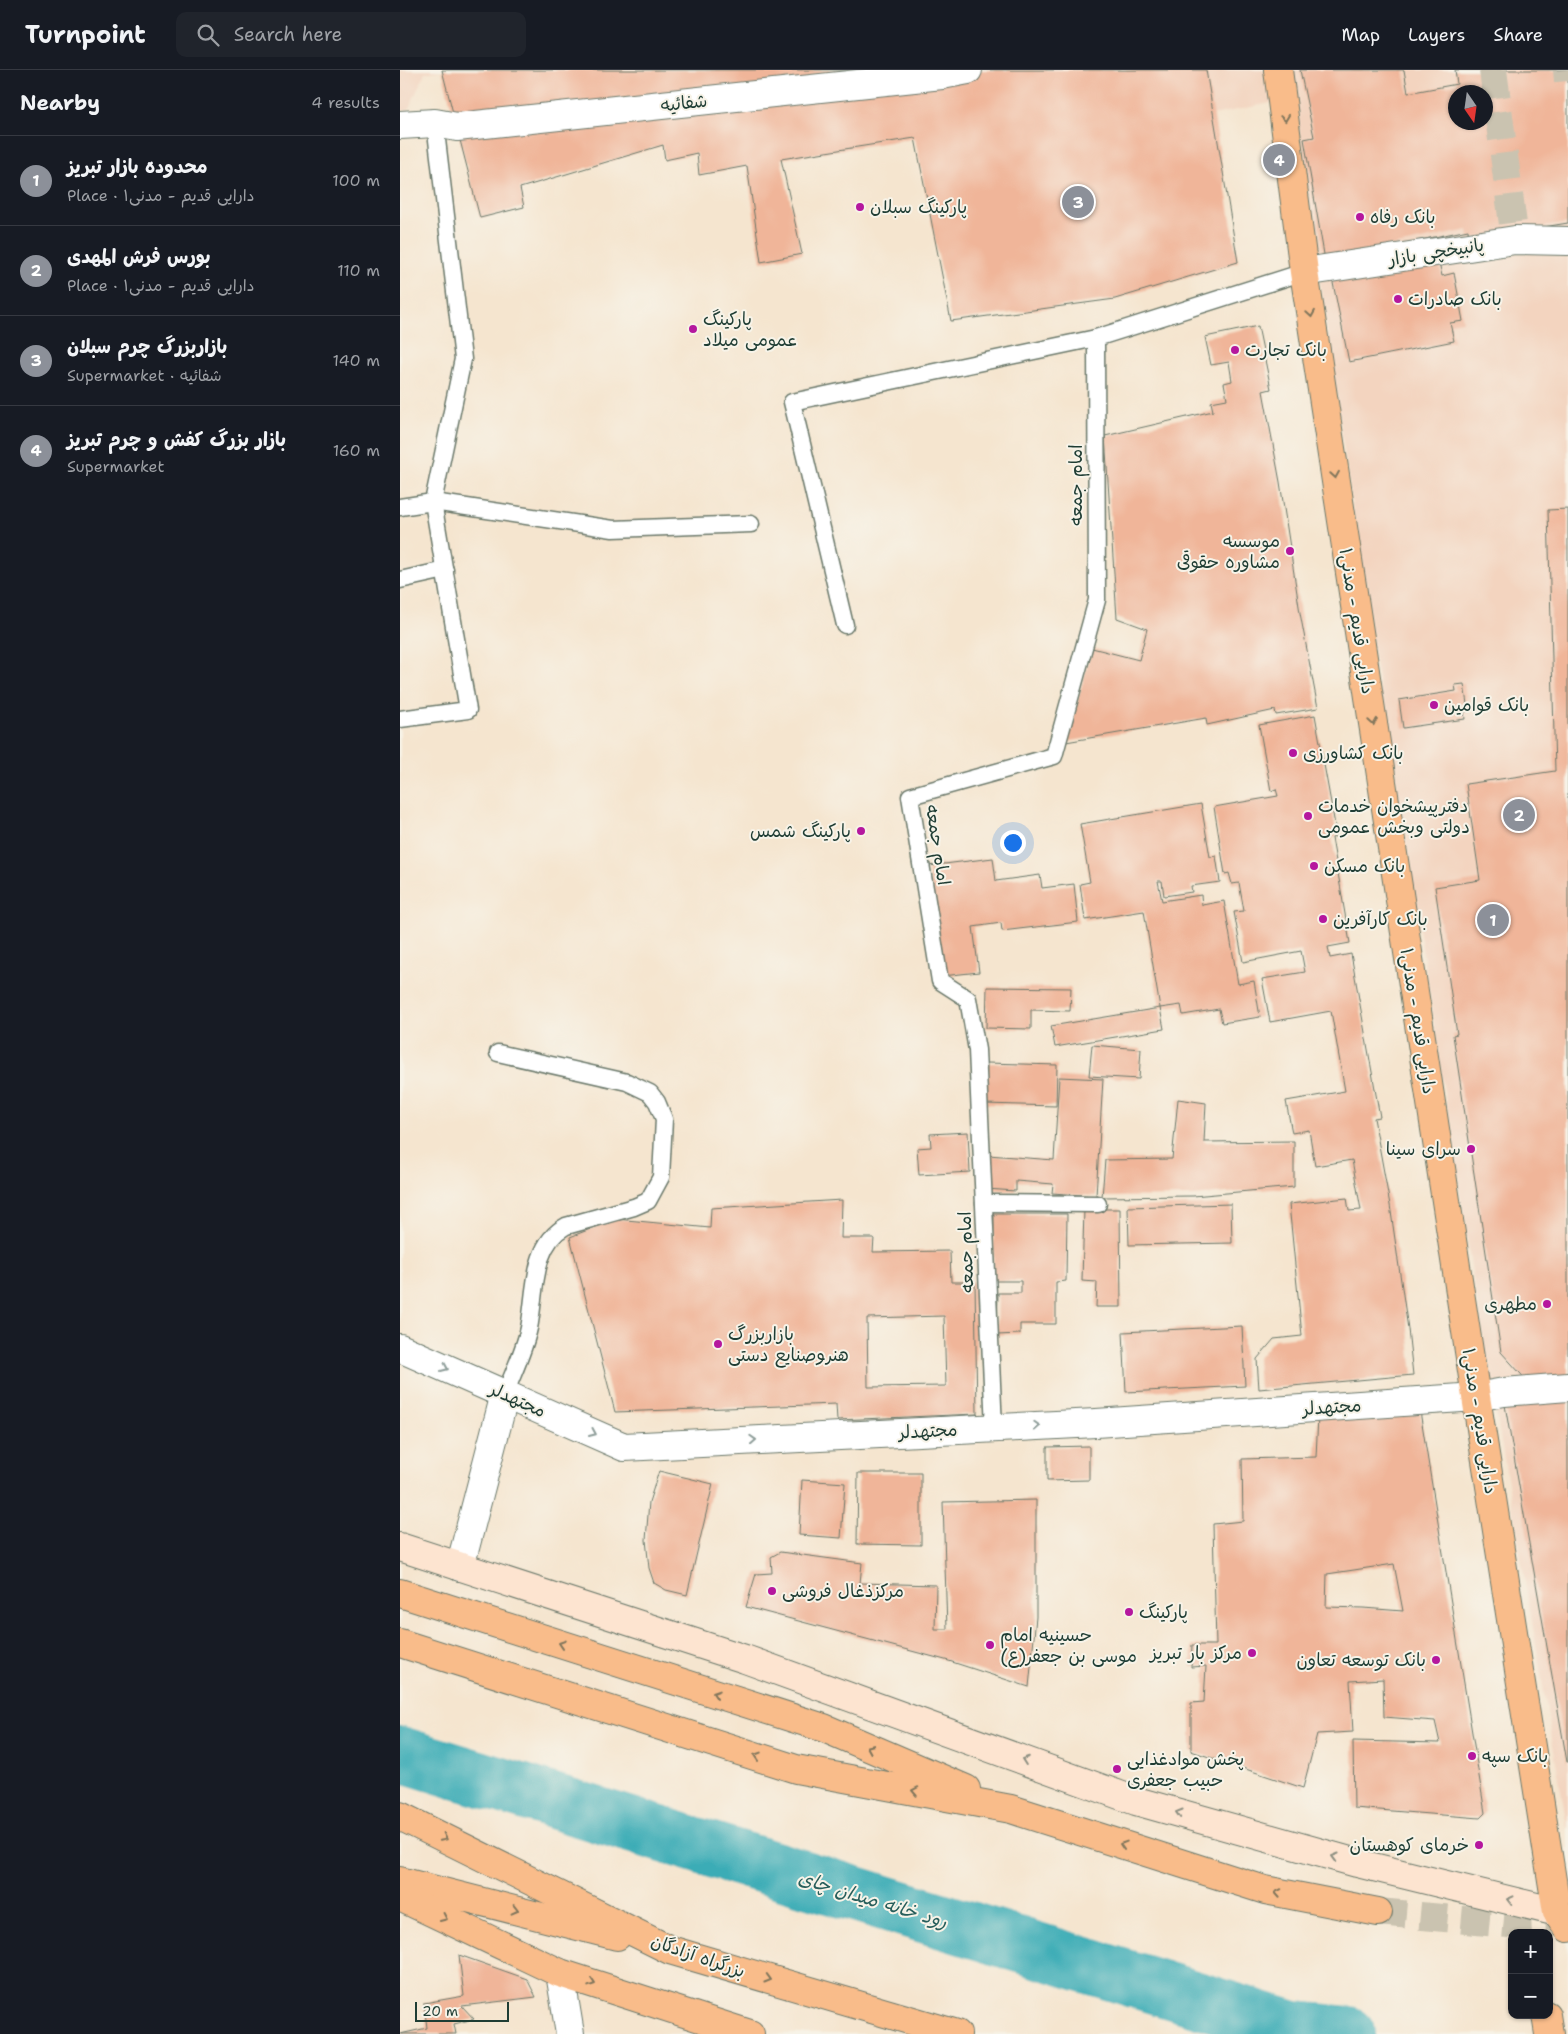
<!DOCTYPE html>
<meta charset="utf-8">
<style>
:root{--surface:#171b24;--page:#20242c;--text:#f1f3f6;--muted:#9ea1a6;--line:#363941;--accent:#8c9099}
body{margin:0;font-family:"Shantell Sans","Playpen Sans Arabic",sans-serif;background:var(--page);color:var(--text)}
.controls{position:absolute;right:15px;bottom:15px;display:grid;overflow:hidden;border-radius:10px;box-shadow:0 1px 4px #0004}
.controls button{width:45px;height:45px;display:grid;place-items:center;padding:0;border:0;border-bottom:1px solid var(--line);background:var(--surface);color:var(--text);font:25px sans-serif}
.compass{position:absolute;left:1048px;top:15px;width:45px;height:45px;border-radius:50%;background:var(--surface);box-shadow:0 1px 4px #0004;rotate:167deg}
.scale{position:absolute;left:15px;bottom:12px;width:94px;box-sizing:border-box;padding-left:5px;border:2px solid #1f3d34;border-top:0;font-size:14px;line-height:18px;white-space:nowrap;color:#1f3d34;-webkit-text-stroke:4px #f7f3e8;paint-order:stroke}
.you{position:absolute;left:612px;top:772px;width:18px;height:18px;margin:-12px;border:4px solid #fff;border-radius:50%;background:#1a73e8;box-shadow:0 0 0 8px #1a73e833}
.badge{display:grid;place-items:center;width:32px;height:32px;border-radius:50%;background:var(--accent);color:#fff;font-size:16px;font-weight:700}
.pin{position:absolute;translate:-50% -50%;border:2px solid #fff;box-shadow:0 1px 5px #0006}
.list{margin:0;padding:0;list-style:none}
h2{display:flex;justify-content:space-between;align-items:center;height:65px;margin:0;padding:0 20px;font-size:21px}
h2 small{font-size:16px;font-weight:400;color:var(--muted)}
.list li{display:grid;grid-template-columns:32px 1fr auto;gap:15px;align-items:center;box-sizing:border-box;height:90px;padding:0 20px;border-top:1px solid var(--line)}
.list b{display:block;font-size:19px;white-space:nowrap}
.list p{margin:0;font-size:16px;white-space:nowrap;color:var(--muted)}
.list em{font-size:16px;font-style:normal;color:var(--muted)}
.icon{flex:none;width:28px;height:28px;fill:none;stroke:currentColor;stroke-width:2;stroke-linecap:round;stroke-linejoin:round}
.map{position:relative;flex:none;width:1168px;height:1964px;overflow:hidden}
header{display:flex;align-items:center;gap:30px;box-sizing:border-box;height:70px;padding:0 25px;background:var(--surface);border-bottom:1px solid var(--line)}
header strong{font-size:24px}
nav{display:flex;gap:28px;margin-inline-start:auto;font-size:18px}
.search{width:350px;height:45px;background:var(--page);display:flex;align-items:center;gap:12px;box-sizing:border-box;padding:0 18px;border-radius:10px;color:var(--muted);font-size:19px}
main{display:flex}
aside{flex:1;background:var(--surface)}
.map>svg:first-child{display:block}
</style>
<header>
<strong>Turnpoint</strong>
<div class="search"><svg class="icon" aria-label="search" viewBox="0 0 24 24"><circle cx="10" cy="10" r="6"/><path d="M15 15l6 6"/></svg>Search here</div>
<nav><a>Map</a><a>Layers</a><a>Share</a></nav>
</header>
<main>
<aside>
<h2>Nearby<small>4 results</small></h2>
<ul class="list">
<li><span class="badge">1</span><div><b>محدوده بازار تبریز</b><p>Place · دارایی قدیم - مدنی۱</p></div><em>100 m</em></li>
<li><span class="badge">2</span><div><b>بورس فرش المهدی</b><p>Place · دارایی قدیم - مدنی۱</p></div><em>110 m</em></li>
<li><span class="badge">3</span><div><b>بازاربزرگ چرم سبلان</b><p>Supermarket · شفائیه</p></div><em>140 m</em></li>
<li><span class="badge">4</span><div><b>بازار بزرگ کفش و چرم تبریز</b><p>Supermarket</p></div><em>160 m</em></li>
</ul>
</aside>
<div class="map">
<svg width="1168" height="1964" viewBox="0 0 1168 1964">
<rect width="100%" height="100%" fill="#f7f3e8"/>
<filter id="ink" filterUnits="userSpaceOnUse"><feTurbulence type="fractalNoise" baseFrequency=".02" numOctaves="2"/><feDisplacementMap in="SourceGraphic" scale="10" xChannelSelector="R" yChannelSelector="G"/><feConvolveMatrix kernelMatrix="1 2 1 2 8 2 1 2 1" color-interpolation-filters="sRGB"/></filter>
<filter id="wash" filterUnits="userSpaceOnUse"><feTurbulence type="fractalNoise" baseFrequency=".0096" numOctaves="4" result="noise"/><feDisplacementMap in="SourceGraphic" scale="20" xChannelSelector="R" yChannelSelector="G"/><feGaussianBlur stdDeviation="1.12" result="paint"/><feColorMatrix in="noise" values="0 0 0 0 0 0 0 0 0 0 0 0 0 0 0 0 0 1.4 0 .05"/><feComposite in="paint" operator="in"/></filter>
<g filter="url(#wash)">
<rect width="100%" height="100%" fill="#f5e5cf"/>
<path fill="#f3d4bf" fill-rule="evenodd" d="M0 0H1168V1762L1073 1208 1004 760 971 569 894 28 813 45 682 31 381 89 402 184 361 192 347 96 299 105 297 83 265 90 263 75 120 118 124 137 80 148 42 0 25 3 8 40 0 41ZM1056 22H1086V52H1056Z"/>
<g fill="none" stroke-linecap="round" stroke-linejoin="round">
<path stroke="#3bacb6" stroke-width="56" d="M0 1684 894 1959 948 1964"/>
</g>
<g id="blocks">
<g fill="#f0b599" fill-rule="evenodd">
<path d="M42 0H806L838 192 715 229 551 251 515 68 381 89 402 184 361 192 347 96 299 105 297 83 265 90 263 75 120 118 124 137 80 148Z"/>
<path d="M900 0H1004L1008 23 1057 14 1055 0H1168V153L1069 169 1068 160 925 190 904 69 914 67ZM1056 22H1086V52H1056Z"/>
<path d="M1038 187 1042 206 1054 203 1063 251 1050 253 1054 271 949 292 932 208Z"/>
<path d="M858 256 871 319 863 321 880 412 900 543 918 638 876 645 875 640 807 655 806 648 666 672 692 578 739 590 747 559 717 548 705 366 813 341 811 332 827 329 824 313 832 311 829 292 811 295 805 267Z"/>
<path d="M1168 439V1312L1129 1313 1101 1282 1053 965 1057 964 1035 817 1080 810 1066 714 1155 701 1148 440Z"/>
<path d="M1064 614 1068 641 1064 642 1065 649 1003 658 999 630 1056 621 1055 615Z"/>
<path d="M915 645 937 766 932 768 950 873 928 877 930 888 951 884 980 1047 974 1048 990 1135 1008 1259 1013 1305 859 1319 857 1289 874 1269 902 1266 889 1134 947 1128 949 1141 961 1140 952 1090 915 1096 909 1060 892 1063 886 1031 945 1021 931 941 870 952 862 909 905 902 901 881 843 892 834 842 844 841 839 813 832 814 829 803 825 804 814 737 878 726 876 719 871 721 859 655Z"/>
<path d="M801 734 810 787 816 786 820 812 791 816 792 822 764 826 762 811H758L762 831 801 825 802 835 824 831 838 914 854 911 860 947 822 953 819 939 783 945 781 935 760 938 764 959 655 977 651 956 760 938 744 841 685 850 680 814 690 812 680 754Z"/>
<path d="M593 788 596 811 640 805 642 818 674 814 678 852 602 861 601 853 573 857 579 902 542 906 528 796Z"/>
<path d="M587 917 671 918 670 941 631 940V959L586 958Z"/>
<path d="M692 975 741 979 739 1009 689 1006Z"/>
<path d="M587 993 657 995 656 1036 585 1034Z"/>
<path d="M659 1007 703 1009 696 1126 652 1123 653 1114 616 1111V1121L586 1119 588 1085 654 1090Z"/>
<path d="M778 1029 806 1033 804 1072 894 1071V1117L793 1126 702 1127 705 1090 772 1089Z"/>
<path d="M568 1062 570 1102 519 1105 517 1078 531 1077 530 1064Z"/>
<path d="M442 1130 441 1168H474L473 1182 550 1181 551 1212H575L577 1344 437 1350 436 1334 215 1342 170 1167 216 1149 310 1158 311 1138ZM544 1246 546 1316 468 1317 467 1248Z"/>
<path d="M831 1134 832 1173 729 1175 728 1137Z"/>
<path d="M684 1139H720L721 1237H696L697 1212 682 1211Z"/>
<path d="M594 1144H667L666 1211 656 1212V1254H620V1264L597 1265 598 1223H621V1211H593Z"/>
<path d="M842 1256 845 1316 726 1322 723 1262Z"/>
<path d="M1168 1330V1692H1167L1105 1335Z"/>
<path d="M1020 1341 1085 1743 1080 1748 954 1738 953 1671 1040 1673 1035 1651 984 1647 983 1609 950 1611 953 1662 917 1664 903 1718 791 1681V1633L804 1632 806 1596 791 1597 792 1575H816L813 1454 843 1451 842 1389 916 1387 918 1346ZM994 1494 1003 1541 963 1538 926 1537 927 1504Z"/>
<path d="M689 1376V1410L647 1411V1377Z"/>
<path d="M259 1401 313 1414 287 1525 266 1520 254 1513 249 1498 246 1470 249 1432Z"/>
<path d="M458 1403H521V1475L457 1474Z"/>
<path d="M402 1410 445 1413 441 1468 399 1465Z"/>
<path d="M636 1430V1547L629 1617 549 1591 346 1537 356 1504 372 1503 371 1487 380 1482 462 1493 460 1513 536 1515 535 1559H547L543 1432Z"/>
<path d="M59 1885 127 1909 136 1927 62 1936 74 1949 54 1954 56 1964H0L27 1958 24 1933 64 1926Z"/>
</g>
</g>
</g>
<g filter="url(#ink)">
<use href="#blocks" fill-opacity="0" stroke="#6a786a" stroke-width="1"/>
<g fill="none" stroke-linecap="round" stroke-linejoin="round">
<g stroke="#cac3b0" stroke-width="28" stroke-dasharray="28 14" stroke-linecap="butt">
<path d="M1093 0 1115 170"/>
<path d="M1167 0 1168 11"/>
</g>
<path stroke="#cac3b0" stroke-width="28" stroke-dasharray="28 14" stroke-linecap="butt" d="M978 1842 1109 1854 1168 1852"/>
<g stroke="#6a786a" stroke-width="19">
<g id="lane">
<path d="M0 437 33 432 213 459 351 454"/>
<path d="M0 510 45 500"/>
<path d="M445 555 392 332 696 268"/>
<path d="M0 649 68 640 33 432 63 289 35 53"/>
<path d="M98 983 227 1012 250 1023 257 1032 264 1049 261 1107 248 1131 234 1137 166 1156C131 1175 136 1224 129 1258 124 1281 113 1303 105 1324"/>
<path d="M584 1133 698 1134"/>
<path d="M594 1358 577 980 568 929 540 911 510 726 654 686 697 530 696 268 904 202"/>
</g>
</g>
<g stroke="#6a786a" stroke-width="30">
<g id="street">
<path d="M0 55 35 53 57 57 542 5 568 0"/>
<path d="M904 202 1115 170 1168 171"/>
<path d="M0 1278 224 1377 696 1353 1076 1327 1104 1322 1168 1317"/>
<path d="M60 1497 105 1324"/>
<path d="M160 1903 170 1964"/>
</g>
</g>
<g stroke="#6a786a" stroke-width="30">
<path id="secondary" d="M0 1477 345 1589 736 1731 957 1793 1157 1842"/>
</g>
<g stroke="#6a786a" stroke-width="30">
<g id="primary">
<path d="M878 0 904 202 1076 1327 1157 1842 1168 1858"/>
<path d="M1146 1945 1149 1964"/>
</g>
</g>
<g stroke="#6a786a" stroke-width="30">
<g id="highway">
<path d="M0 1523 424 1658 566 1719"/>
<path d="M0 1573 396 1699 611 1739 865 1820 978 1842"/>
<path d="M0 1746 270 1880 557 1964"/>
<path d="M0 1811 217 1866"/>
<path d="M0 1827 160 1903 350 1964"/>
</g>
</g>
<use href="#lane" stroke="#fff" stroke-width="16"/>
<use href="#street" stroke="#fff" stroke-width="28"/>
<use href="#secondary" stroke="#fde4d0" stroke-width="28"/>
<use href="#primary" stroke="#f9bc8a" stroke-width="28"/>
<use href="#highway" stroke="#f9bc8a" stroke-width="28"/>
</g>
<defs><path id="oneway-chevron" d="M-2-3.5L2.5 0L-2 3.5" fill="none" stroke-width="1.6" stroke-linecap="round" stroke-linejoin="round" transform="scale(1.25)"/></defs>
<g stroke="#81765b">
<use href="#oneway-chevron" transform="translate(885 48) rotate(82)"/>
<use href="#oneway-chevron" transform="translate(911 244) rotate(81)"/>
<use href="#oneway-chevron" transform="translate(935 405) rotate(81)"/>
<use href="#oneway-chevron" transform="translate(973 652) rotate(81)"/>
<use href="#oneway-chevron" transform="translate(162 1574) rotate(-162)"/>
<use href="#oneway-chevron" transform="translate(316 1624) rotate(-162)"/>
<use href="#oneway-chevron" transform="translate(470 1678) rotate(-157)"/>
<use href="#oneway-chevron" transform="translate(357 1686) rotate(-162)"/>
<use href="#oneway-chevron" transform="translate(515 1721) rotate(-169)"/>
<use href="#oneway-chevron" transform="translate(44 1768) rotate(26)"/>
<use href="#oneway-chevron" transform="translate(723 1775) rotate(-162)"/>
<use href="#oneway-chevron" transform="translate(878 1823) rotate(-169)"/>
<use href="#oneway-chevron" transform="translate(115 1840) rotate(14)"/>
<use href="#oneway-chevron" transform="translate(44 1848) rotate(25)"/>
<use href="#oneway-chevron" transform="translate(368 1909) rotate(16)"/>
<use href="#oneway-chevron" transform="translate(192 1913) rotate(18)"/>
</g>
<g stroke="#8f9e9a">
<use href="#oneway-chevron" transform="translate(45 1298) rotate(24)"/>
<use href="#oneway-chevron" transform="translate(637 1356) rotate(-3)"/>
<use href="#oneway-chevron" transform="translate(193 1363) rotate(24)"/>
<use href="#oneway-chevron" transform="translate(353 1370) rotate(-3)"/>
</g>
<g stroke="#8e9082">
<use href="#oneway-chevron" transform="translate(625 1690) rotate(-160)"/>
<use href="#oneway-chevron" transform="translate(779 1743) rotate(-164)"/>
<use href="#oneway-chevron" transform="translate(935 1787) rotate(-164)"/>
<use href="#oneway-chevron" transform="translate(1110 1830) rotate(-166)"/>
</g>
</g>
<g fill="#b5179e" stroke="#f7f3e8" stroke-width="2">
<circle cx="460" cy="137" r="5"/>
<circle cx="960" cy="147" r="5"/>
<circle cx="998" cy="229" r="5"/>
<circle cx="293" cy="259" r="5"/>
<circle cx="835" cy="280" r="5"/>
<circle cx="890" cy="481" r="5"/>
<circle cx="1034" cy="635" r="5"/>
<circle cx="893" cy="683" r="5"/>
<circle cx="908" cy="746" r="5"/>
<circle cx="461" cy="761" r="5"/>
<circle cx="914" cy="796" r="5"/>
<circle cx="923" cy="849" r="5"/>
<circle cx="1071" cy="1079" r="5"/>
<circle cx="1147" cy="1234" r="5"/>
<circle cx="318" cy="1274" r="5"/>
<circle cx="372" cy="1521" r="5"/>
<circle cx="729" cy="1542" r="5"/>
<circle cx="590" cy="1575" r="5"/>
<circle cx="852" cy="1583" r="5"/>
<circle cx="1036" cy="1590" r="5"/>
<circle cx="1072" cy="1686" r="5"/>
<circle cx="717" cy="1699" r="5"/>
<circle cx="1079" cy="1775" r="5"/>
</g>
<g text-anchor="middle" stroke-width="4" stroke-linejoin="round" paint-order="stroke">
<g font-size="18" fill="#1f3d34" stroke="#f7f3e8">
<text transform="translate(284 33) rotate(-6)" y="6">شفائیه</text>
<text transform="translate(1036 182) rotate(-9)" y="6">پانبیخچی بازار</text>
<text transform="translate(676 415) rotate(-90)" y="6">امام جمعه</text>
<text transform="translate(957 551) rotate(81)" y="6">دارایی قدیم - مدنی۱</text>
<text transform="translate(538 775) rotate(81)" y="6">امام جمعه</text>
<text transform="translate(1018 951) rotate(81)" y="6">دارایی قدیم - مدنی۱</text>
<text transform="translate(566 1182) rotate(-92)" y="6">امام جمعه</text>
<text transform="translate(118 1330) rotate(24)" y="6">مجتهدلر</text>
<text transform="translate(932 1337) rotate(-4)" y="6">مجتهدلر</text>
<text transform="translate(1080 1351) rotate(81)" y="6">دارایی قدیم - مدنی۱</text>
<text transform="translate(528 1361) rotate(-3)" y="6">مجتهدلر</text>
<text transform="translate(298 1886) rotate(19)" y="6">بزرگراه آزادگان</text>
</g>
<g font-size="18" fill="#1f3d34" stroke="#f7f3e8" text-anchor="start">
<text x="470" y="143">پارکینگ سبلان</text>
<text x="970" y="153">بانک رفاه</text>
<text x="1008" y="235">بانک صادرات</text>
<text x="303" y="255">پارکینگ<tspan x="303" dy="21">عمومی میلاد</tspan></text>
<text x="845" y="286">بانک تجارت</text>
<text x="880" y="477" text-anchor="end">موسسه<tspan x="880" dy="21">مشاوره حقوقی</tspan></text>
<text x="1044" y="641">بانک قوامین</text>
<text x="903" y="689">بانک کشاورزی</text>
<text x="918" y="742">دفترپیشخوان خدمات<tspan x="918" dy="21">دولتی وبخش عمومی</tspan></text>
<text x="451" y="767" text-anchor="end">پارکینگ شمس</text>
<text x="924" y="802">بانک مسکن</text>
<text x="933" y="855">بانک کارآفرین</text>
<text x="1061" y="1085" text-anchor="end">سرای سینا</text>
<text x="1137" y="1240" text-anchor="end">مطهری</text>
<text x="328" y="1270">بازاربزرگ<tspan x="328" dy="21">هنروصنایع دستی</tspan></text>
<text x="382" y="1527">مرکزذغال فروشی</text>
<text x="739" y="1548">پارکینگ</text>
<text x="600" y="1571">حسینیه امام<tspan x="600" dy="21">موسی بن جعفر(ع)</tspan></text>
<text x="842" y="1589" text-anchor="end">مرکز بار تبریز</text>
<text x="1026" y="1596" text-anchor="end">بانک توسعه تعاون</text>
<text x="1082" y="1692">بانک سپه</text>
<text x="727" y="1695">پخش موادغذایی<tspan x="727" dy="21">حبیب جعفری</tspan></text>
<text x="1069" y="1781" text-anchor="end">خرمای کوهستان</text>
</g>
<g font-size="19" font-style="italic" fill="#275e5b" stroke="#f7f3e8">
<text transform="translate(473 1829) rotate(17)" y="7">رود خانه میدان چای</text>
</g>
</g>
</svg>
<div class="controls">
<button>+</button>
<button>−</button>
</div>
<svg class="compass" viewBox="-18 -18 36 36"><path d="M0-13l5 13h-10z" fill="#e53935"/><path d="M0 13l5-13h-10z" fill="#9ea1a6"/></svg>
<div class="scale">20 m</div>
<div class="you"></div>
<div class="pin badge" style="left:1093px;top:850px">1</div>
<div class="pin badge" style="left:1119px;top:745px">2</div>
<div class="pin badge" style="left:678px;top:132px">3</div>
<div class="pin badge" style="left:879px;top:90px">4</div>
</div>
</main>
